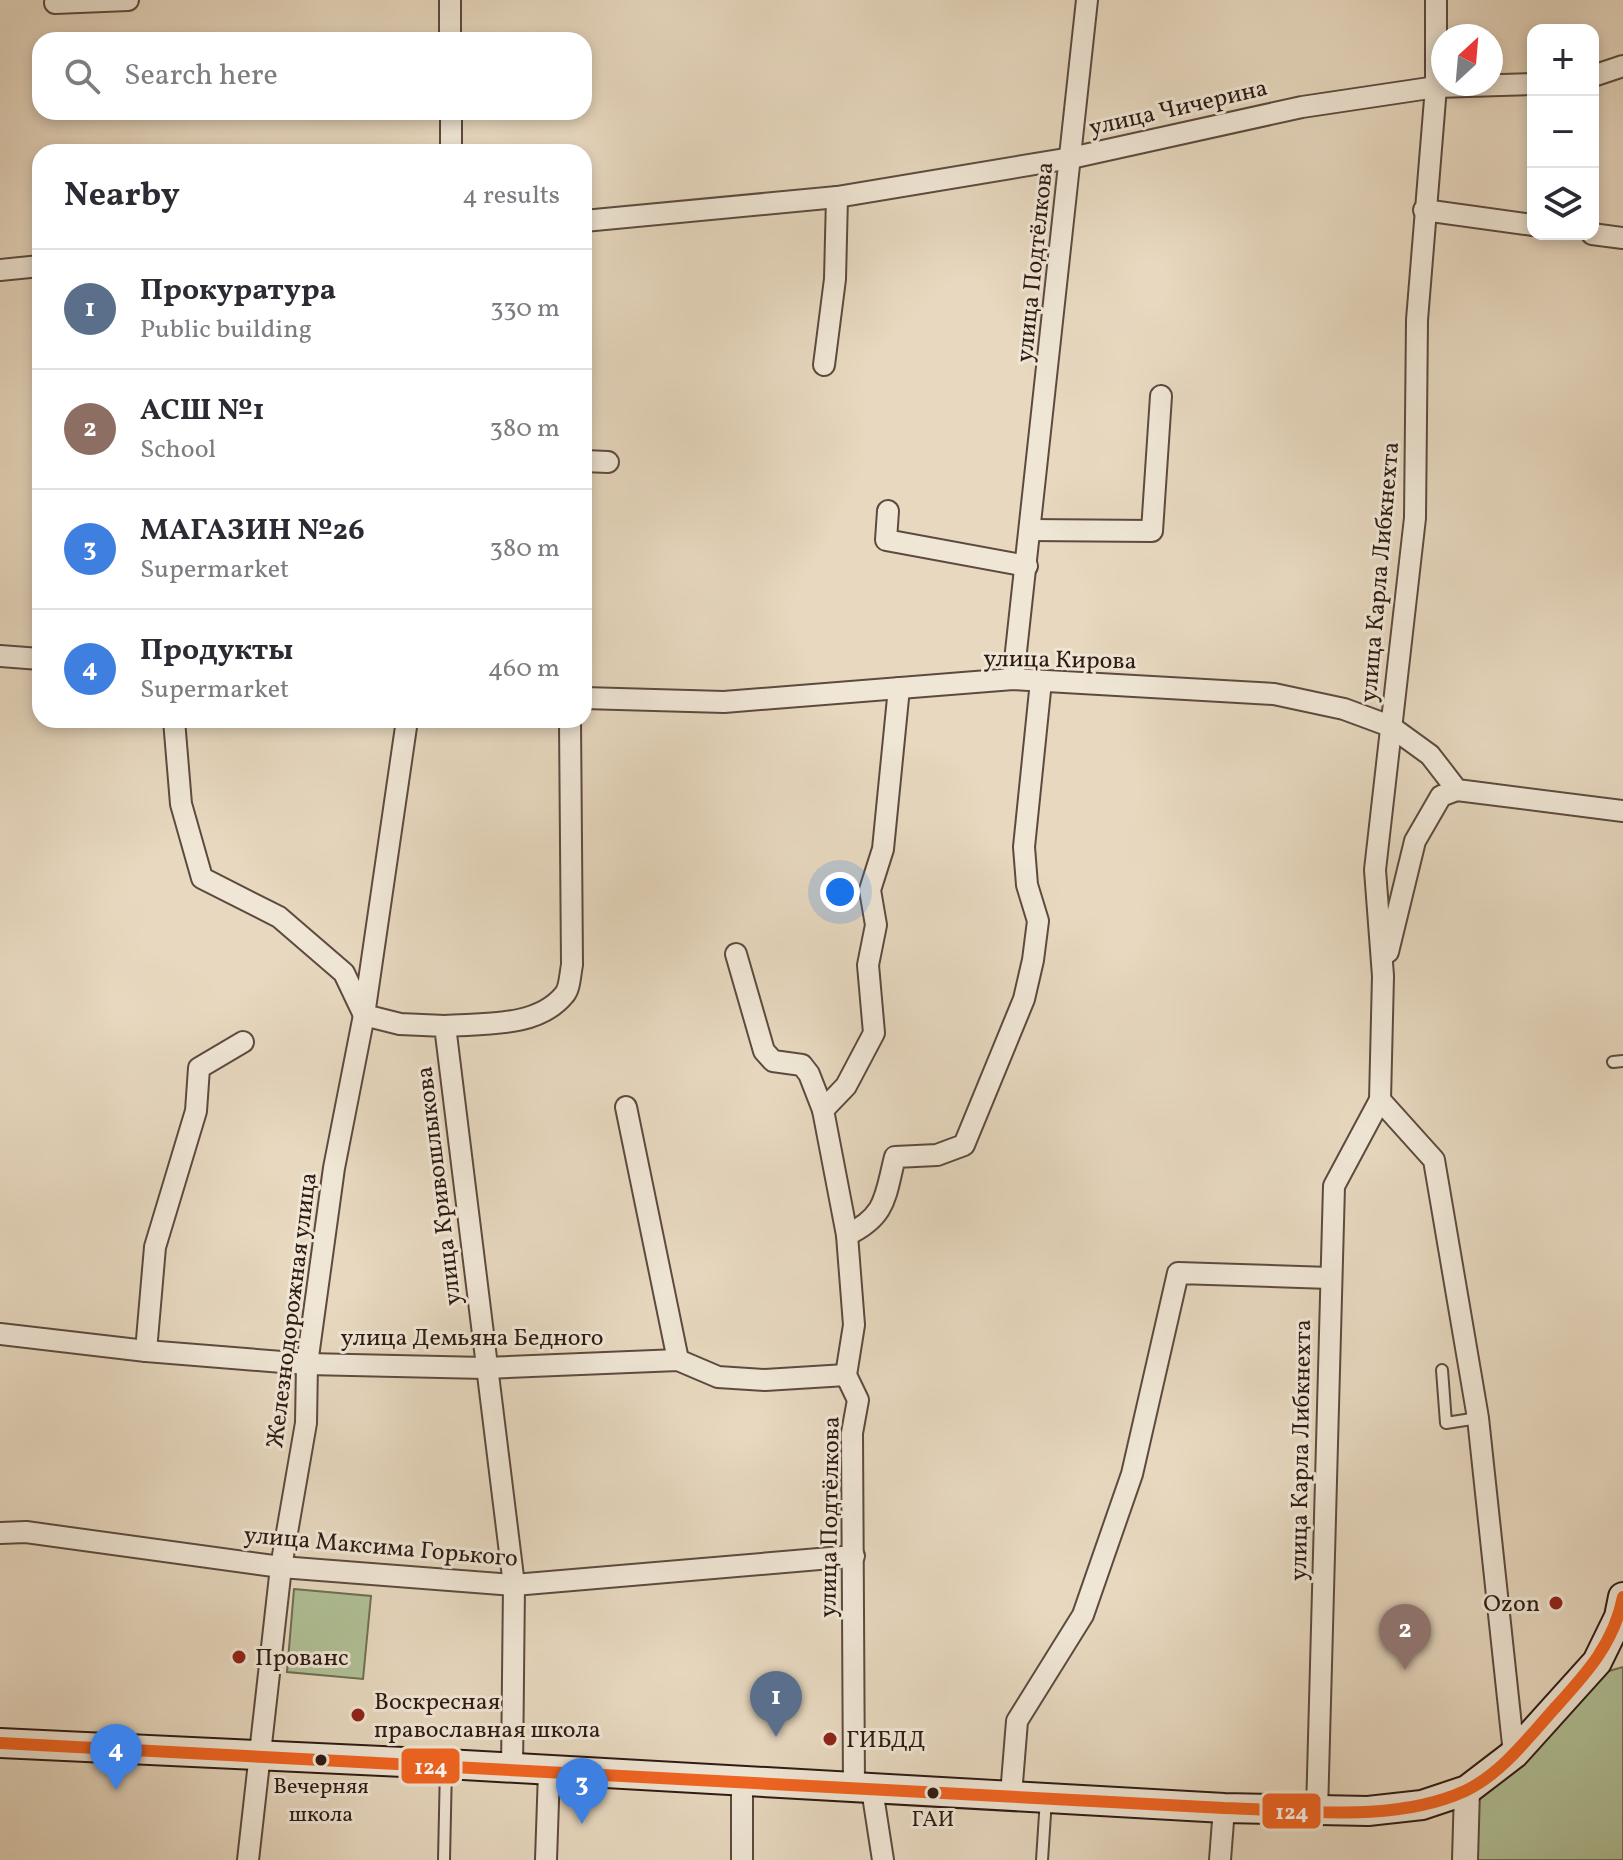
<!DOCTYPE html>
<meta charset="utf-8">
<style>
:root{--surface:#fff;--page:#f7f7f7;--text:#2b2b33;--muted:#7c7c81;--line:#e1e1e2;--accent:#8f2418}
body{margin:0;font-family:Vollkorn,serif;background:var(--page);color:var(--text)}
.controls{position:absolute;right:24px;top:24px;display:grid;overflow:hidden;border-radius:16px;box-shadow:0 4px 12px #0003}
.controls button{width:72px;height:72px;display:grid;place-items:center;padding:0;border:0;border-bottom:2px solid var(--line);background:var(--surface);color:var(--text);font:40px sans-serif}
.compass{position:absolute;left:1431px;top:24px;width:72px;height:72px;border-radius:50%;background:var(--surface);box-shadow:0 4px 12px #0003;rotate:26deg}
.you{position:absolute;left:840px;top:892px;width:28px;height:28px;margin:-20px;border:6px solid #fff;border-radius:50%;background:#1a73e8;box-shadow:0 0 0 12px #1a73e833}
.badge{display:grid;place-items:center;width:52px;height:52px;border-radius:50%;background:var(--accent);color:#fff;font-size:26px;font-weight:700}
.pin{position:absolute;translate:-50% -66px;filter:drop-shadow(0 2px 4px #0008)}
.pin::after{content:'';position:absolute;top:42px;width:28px;height:24px;background:inherit;clip-path:polygon(0 0,100% 0,50% 100%)}
.list{margin:0;padding:0;list-style:none}
h2{display:flex;justify-content:space-between;align-items:center;height:104px;margin:0;padding:0 32px;font-size:34px}
h2 small{font-size:26px;font-weight:400;color:var(--muted)}
.list li{display:grid;grid-template-columns:52px 1fr auto;gap:24px;align-items:center;box-sizing:border-box;height:120px;padding:0 32px;border-top:2px solid var(--line)}
.list b{display:block;font-size:30px;white-space:nowrap}
.list p{margin:0;font-size:26px;white-space:nowrap;color:var(--muted)}
.list em{font-size:26px;font-style:normal;color:var(--muted)}
.icon{flex:none;width:44px;height:44px;fill:none;stroke:currentColor;stroke-width:2;stroke-linecap:round;stroke-linejoin:round}
.map{position:relative;flex:none;width:1623px;height:1860px;overflow:hidden}
.search{position:absolute;background:var(--surface);box-shadow:0 4px 12px #0003;left:32px;top:32px;width:560px;height:88px;display:flex;align-items:center;gap:20px;box-sizing:border-box;padding:0 28px;border-radius:24px;color:var(--muted);font-size:30px}
.panel{position:absolute;background:var(--surface);box-shadow:0 4px 12px #0003;left:32px;top:144px;width:560px;height:584px;border-radius:24px}
.map>svg:first-child{display:block}
</style>
<div class="map">
<svg width="1623" height="1860" viewBox="0 0 1623 1860">
<rect width="100%" height="100%" fill="#e7d8bf"/>
<filter id="stains"><feTurbulence type="fractalNoise" baseFrequency=".0025" numOctaves="4"/><feColorMatrix values="0 0 0 0 .2 0 0 0 0 .09 0 0 0 0 .02 0 0 0 .5 -.17"/></filter>
<radialGradient id="worn" r=".72"><stop offset=".6" stop-color="#630" stop-opacity="0"/><stop offset="1" stop-color="#630" stop-opacity=".3"/></radialGradient>
<g fill="#b0c096" stroke="#706e55" stroke-width="2">
<path d="M294 1589 371 1596 363 1679 287 1672Z"/>
<path d="M1623 1667V1860H1474L1473 1824 1479 1797 1602 1673Z"/>
</g>
<g fill="none" stroke-linecap="round" stroke-linejoin="round">
<g stroke="#5d4a3f" stroke-width="14">
<g id="service">
<path d="M1613 1062 1623 1061"/>
<path d="M1442 1370 1446 1423 1478 1418"/>
<path d="M444 1860 446 1766"/>
<path d="M1042 1860 1046 1799"/>
</g>
</g>
<g stroke="#5d4a3f" stroke-width="24">
<g id="minor">
<path d="M450 0V40"/>
<path d="M55 3 128 0"/>
<path d="M1593 76 1623 66"/>
<path d="M451 112V152"/>
<path d="M1424 210 1533 225"/>
<path d="M584 221 837 197 1071 158 1302 107 1436 87 1533 84"/>
<path d="M1592 234 1623 238"/>
<path d="M0 270 40 266"/>
<path d="M824 365 835 279 837 197"/>
<path d="M584 461 608 462"/>
<path d="M888 511 886 540 1027 566"/>
<path d="M1030 530 1152 531 1161 396"/>
<path d="M0 656 40 659"/>
<path d="M1013 679 1087 0"/>
<path d="M584 698 724 702 1013 679 1274 694 1344 709 1390 726 1430 755 1457 790 1623 811"/>
<path d="M174 720 181 804 202 878 279 917 344 973 364 1015 400 1024 445 1026 514 1585 512 1770"/>
<path d="M1388 952 1415 841 1441 796 1457 790"/>
<path d="M736 954 764 1051 773 1061 802 1065 809 1074 823 1110 847 1235 854 1325 846 1375 858 1400 852 1433 854 1788"/>
<path d="M445 1026C483 1023 537 1028 564 995 570 989 570 974 572 965L570 720"/>
<path d="M1380 1100 1434 1160 1478 1418 1514 1754"/>
<path d="M626 1107 678 1360"/>
<path d="M823 1110 846 1086 874 1033 868 965 876 925 870 890 883 849 899 688"/>
<path d="M847 1235C887 1216 885 1196 895 1157L937 1155 964 1145 1024 999 1033 960 1038 921 1027 885 1024 847 1041 681"/>
<path d="M0 1334 146 1351 307 1364 485 1368 678 1360 718 1377 765 1380 846 1375"/>
<path d="M146 1351 155 1247 196 1111 199 1068 243 1042"/>
<path d="M0 1533 26 1532 281 1567 514 1585 854 1556"/>
<path d="M742 1783V1860"/>
<path d="M872 1789 883 1860"/>
<path d="M1011 1795 1017 1721 1083 1615 1132 1474 1178 1273 1330 1278"/>
<path d="M1317 1812 1334 1186 1380 1100 1383 976 1375 870 1415 518 1417 320 1436 87V0"/>
<path d="M248 1860 281 1567 306 1423 307 1364 334 1168 364 1015 407 720"/>
<path d="M546 1860 549 1772"/>
<path d="M1220 1860 1224 1808"/>
</g>
</g>
<g stroke="#5d4a3f" stroke-width="28">
<path id="tertiary" d="M1465 1860 1467 1790"/>
</g>
<g stroke="#2f1b14" stroke-width="32">
<path id="secondary" d="M0 1743 446 1764 1224 1808 1368 1811 1422 1805 1467 1790 1514 1754 1597 1662 1619 1617 1623 1597"/>
</g>
<use href="#service" stroke="#efe6d5" stroke-width="10"/>
<use href="#minor" stroke="#efe6d5" stroke-width="20"/>
<use href="#tertiary" stroke="#efe6d5" stroke-width="24"/>
<use href="#secondary" stroke="#efe6d5" stroke-width="28"/>
<g stroke="#efe6d5" stroke-width="18">
<path id="bus-1" d="M0 1743 1224 1808C1301 1810 1392 1824 1465 1791 1501 1774 1529 1737 1554 1709 1585 1675 1614 1644 1623 1597"/>
</g>
<use href="#bus-1" stroke="#f26522" stroke-width="12"/>
</g>
<g fill="#8f2418" stroke="#efe6d5" stroke-width="3">
<circle cx="1556" cy="1603" r="8"/>
<circle cx="239" cy="1657" r="8"/>
<circle cx="358" cy="1715" r="8"/>
<circle cx="830" cy="1739" r="8"/>
</g>
<g fill="#2f1b14" stroke="#efe6d5" stroke-width="3">
<circle cx="321" cy="1760" r="7"/>
<circle cx="933" cy="1793" r="7"/>
</g>
<g text-anchor="middle" stroke-width="6" stroke-linejoin="round" paint-order="stroke">
<g font-size="22" fill="#2f1b14" stroke="#efe6d5">
<text x="321" y="1793">Вечерняя<tspan x="321" dy="28">школа</tspan></text>
<text x="933" y="1826">ГАИ</text>
</g>
<g font-size="24" fill="#2f1b14" stroke="#efe6d5">
<text transform="translate(1178 107) rotate(-13)" y="8">улица Чичерина</text>
<text transform="translate(1034 262) rotate(-84)" y="8">улица Подтёлкова</text>
<text transform="translate(1379 572) rotate(-85)" y="8">улица Карла Либкнехта</text>
<text transform="translate(1060 659) rotate(1)" y="8">улица Кирова</text>
<text transform="translate(438 1186) rotate(-97)" y="8">улица Кривошлыкова</text>
<text transform="translate(291 1310) rotate(-83)" y="8">Железнодорожная улица</text>
<text x="472" y="1345">улица Демьяна Бедного</text>
<text transform="translate(1300 1450) rotate(-89)" y="8">улица Карла Либкнехта</text>
<text transform="translate(829 1517) rotate(-89)" y="8">улица Подтёлкова</text>
<text transform="translate(381 1546) rotate(5)" y="8">улица Максима Горького</text>
</g>
<g font-size="24" fill="#2f1b14" stroke="#efe6d5" text-anchor="start">
<text x="1540" y="1611" text-anchor="end">Ozon</text>
<text x="255" y="1665">Прованс</text>
<text x="374" y="1709">Воскресная<tspan x="374" dy="28">православная школа</tspan></text>
<text x="846" y="1747">ГИБДД</text>
</g>
</g>
<g stroke="#efe6d5" stroke-width="3">
<rect x="400" y="1747" width="61" height="38" rx="8" fill="#f26522"/>
<rect x="1261" y="1792" width="61" height="38" rx="8" fill="#f26522"/>
</g>
<g font-size="22" text-anchor="middle" font-weight="bold" fill="#fff">
<text x="431" y="1774">124</text>
<text x="1292" y="1819">124</text>
</g>
<rect width="100%" height="100%" filter="url(#stains)"/>
<rect width="100%" height="100%" fill="url(#worn)"/>
</svg>
<div class="controls">
<button>+</button>
<button>−</button>
<button><svg class="icon" aria-label="layers" viewBox="0 0 24 24"><path d="M12 4l9 5-9 5-9-5zM3 14l9 5 9-5"/></svg></button>
</div>
<svg class="compass" viewBox="-18 -18 36 36"><path d="M0-13l5 13h-10z" fill="#e53935"/><path d="M0 13l5-13h-10z" fill="#7c7c81"/></svg>
<div class="you"></div>
<div class="pin badge" style="left:776px;top:1737px;background:#5c6f8a">1</div>
<div class="pin badge" style="left:1405px;top:1670px;background:#8d6e63">2</div>
<div class="pin badge" style="left:582px;top:1824px;background:#3f7fe0">3</div>
<div class="pin badge" style="left:116px;top:1790px;background:#3f7fe0">4</div>
<div class="search"><svg class="icon" aria-label="search" viewBox="0 0 24 24"><circle cx="10" cy="10" r="6"/><path d="M15 15l6 6"/></svg>Search here</div>
<section class="panel">
<h2>Nearby<small>4 results</small></h2>
<ul class="list">
<li><span class="badge" style="background:#5c6f8a">1</span><div><b>Прокуратура</b><p>Public building</p></div><em>330 m</em></li>
<li><span class="badge" style="background:#8d6e63">2</span><div><b>АСШ №1</b><p>School</p></div><em>380 m</em></li>
<li><span class="badge" style="background:#3f7fe0">3</span><div><b>МАГАЗИН №26</b><p>Supermarket</p></div><em>380 m</em></li>
<li><span class="badge" style="background:#3f7fe0">4</span><div><b>Продукты</b><p>Supermarket</p></div><em>460 m</em></li>
</ul>
</section>
</div>
